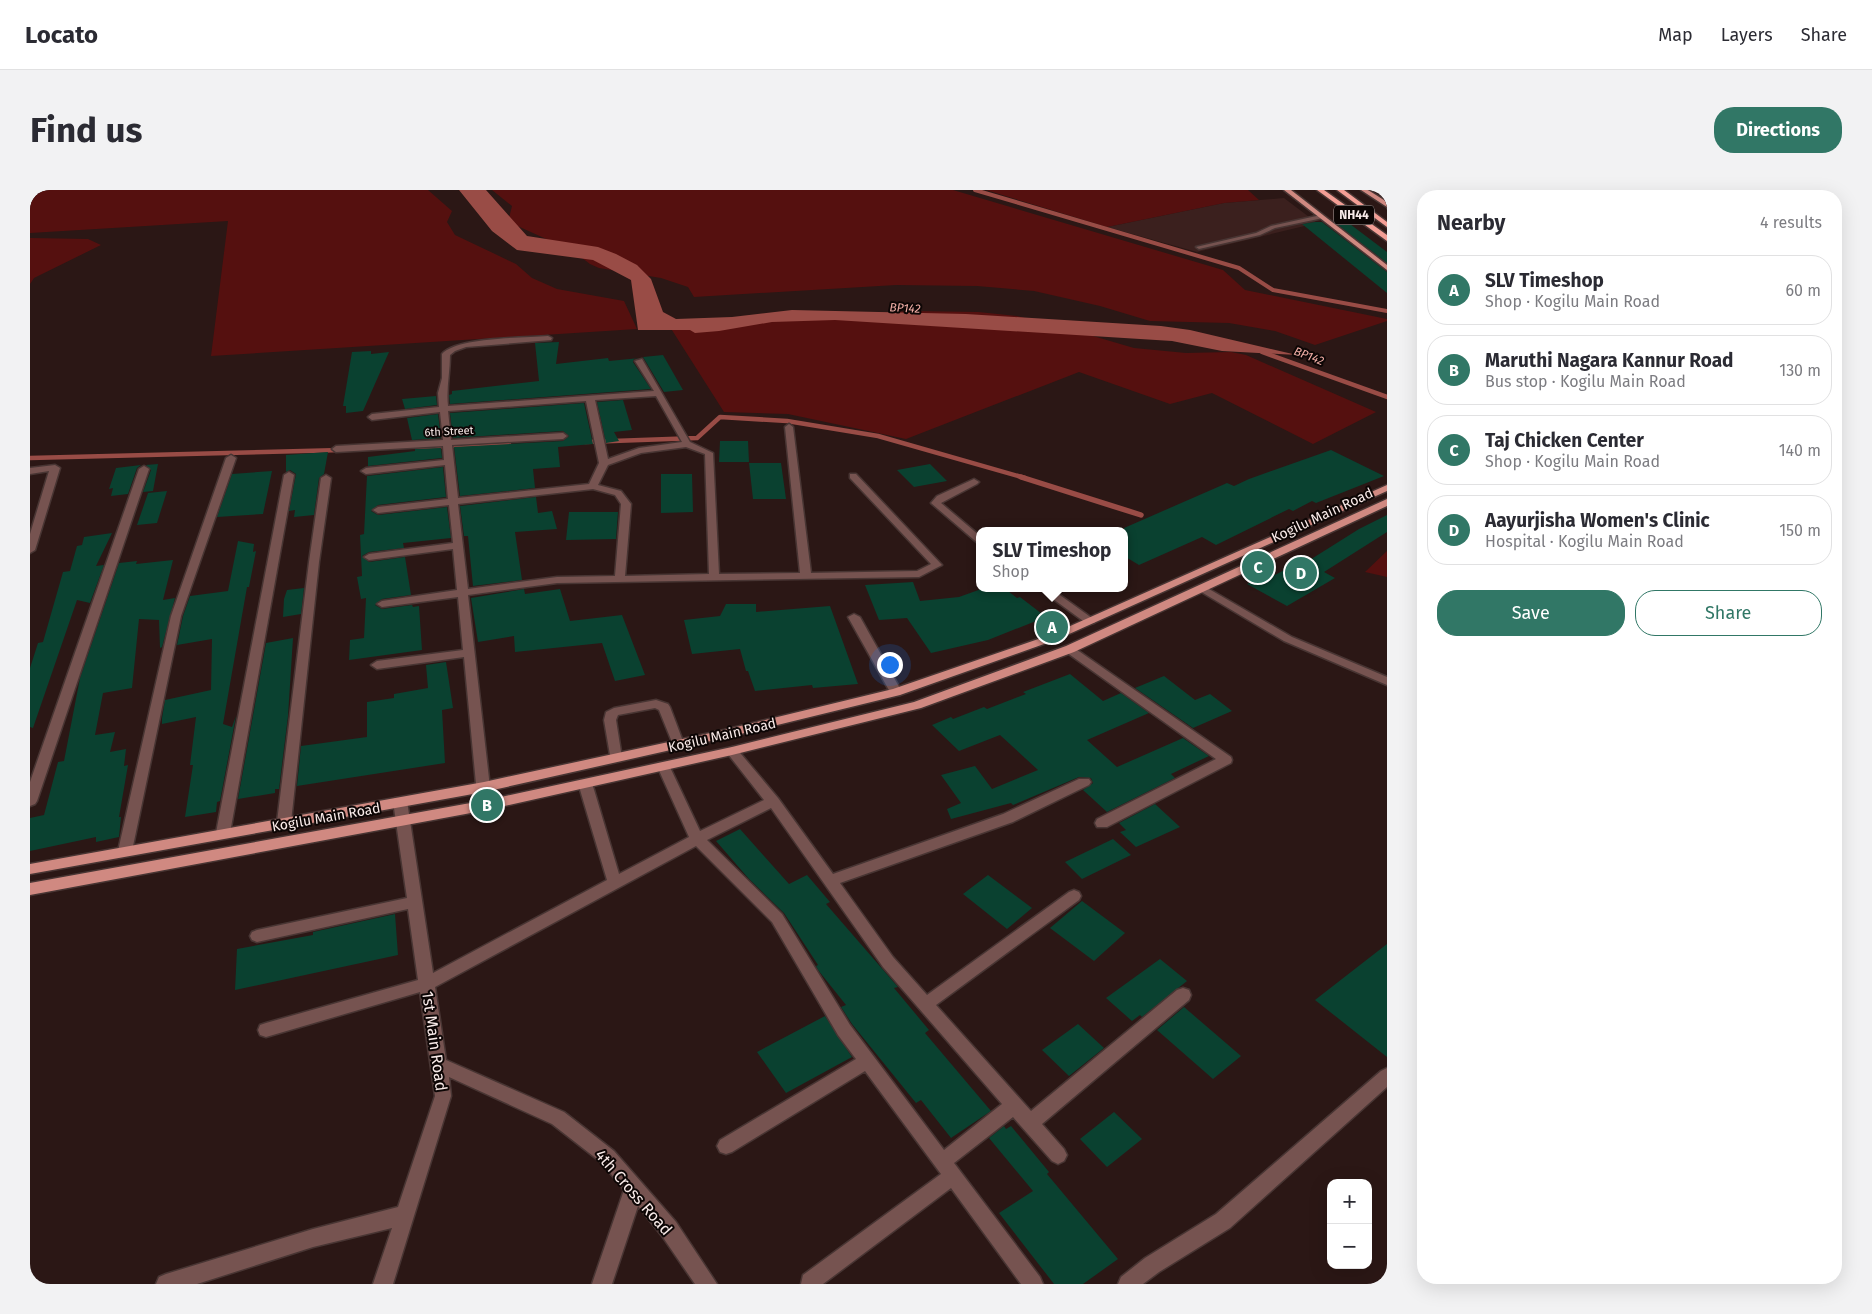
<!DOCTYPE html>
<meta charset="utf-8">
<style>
:root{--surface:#fff;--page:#f2f2f3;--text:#2b2b33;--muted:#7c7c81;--line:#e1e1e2;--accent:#317766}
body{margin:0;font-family:"Fira Sans",sans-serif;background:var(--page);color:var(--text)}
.controls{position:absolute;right:15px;bottom:15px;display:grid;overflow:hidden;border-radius:10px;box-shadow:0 5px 20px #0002}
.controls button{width:45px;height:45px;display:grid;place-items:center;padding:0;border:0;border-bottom:1px solid var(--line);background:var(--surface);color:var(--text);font:25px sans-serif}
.you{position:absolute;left:859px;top:474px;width:18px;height:18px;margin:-12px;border:4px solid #fff;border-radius:50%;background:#1a73e8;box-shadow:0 0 0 8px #1a73e833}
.badge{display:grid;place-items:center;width:32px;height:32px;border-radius:50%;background:var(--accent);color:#fff;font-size:16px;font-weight:700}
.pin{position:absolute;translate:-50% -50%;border:2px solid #fff;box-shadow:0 1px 5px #0006}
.popup{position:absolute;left:946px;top:337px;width:152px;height:65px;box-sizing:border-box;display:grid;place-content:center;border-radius:10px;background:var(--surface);filter:drop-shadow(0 1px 4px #0005);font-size:16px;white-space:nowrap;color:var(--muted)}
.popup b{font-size:19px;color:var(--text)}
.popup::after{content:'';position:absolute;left:50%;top:100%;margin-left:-10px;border:10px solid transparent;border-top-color:var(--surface)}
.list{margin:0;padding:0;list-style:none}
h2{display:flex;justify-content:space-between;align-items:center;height:65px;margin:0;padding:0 20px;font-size:21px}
h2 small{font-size:16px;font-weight:400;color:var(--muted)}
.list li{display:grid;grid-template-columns:32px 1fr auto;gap:15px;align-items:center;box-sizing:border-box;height:70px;margin:0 10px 10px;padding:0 10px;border:1px solid var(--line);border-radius:20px}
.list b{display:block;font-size:19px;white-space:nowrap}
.list p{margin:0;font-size:16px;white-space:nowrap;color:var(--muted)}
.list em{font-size:16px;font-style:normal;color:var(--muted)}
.actions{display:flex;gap:10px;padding:15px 20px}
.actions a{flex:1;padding:11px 0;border:1px solid var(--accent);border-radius:20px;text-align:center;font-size:18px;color:var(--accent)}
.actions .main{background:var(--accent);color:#fff}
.map{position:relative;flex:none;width:1357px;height:1094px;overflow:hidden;border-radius:20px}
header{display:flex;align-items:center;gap:30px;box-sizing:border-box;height:70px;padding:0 25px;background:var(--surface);border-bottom:1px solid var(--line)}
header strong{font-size:24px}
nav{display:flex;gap:28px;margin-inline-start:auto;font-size:18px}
.intro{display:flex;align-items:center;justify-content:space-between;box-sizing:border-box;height:120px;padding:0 30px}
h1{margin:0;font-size:35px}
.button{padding:12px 22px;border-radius:20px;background:var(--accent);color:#fff;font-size:18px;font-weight:700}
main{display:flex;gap:30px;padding:0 30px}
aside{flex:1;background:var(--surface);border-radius:20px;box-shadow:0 5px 20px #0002}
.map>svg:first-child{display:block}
</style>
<header>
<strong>Locato</strong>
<nav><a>Map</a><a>Layers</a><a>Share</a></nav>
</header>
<div class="intro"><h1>Find us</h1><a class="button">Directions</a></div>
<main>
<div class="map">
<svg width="1357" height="1094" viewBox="0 0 1357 1094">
<rect width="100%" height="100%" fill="#2b1715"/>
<path fill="#3b201e" d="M1254 8 1287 33 1167 62 1077 37 1194 13Z"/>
<g fill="#55100f">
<path d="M0 0H398L422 21 417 32 425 45 486 74 502 88 527 99 594 111 607 139 181 166 198 31 0 43Z"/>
<path d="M462 0H923L1193 80 1215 100 1357 129V131L1285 155 1245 141 1199 133 1120 131 1070 116 1004 101 947 96 866 95 664 107 658 97 631 88 569 78 560 74 543 61 483 34 479 28 482 16Z"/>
<path d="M956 0H1218L1229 10 1194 13 1077 37Z"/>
<path d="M0 48 58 49 71 55 4 88 0 94Z"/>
<path d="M880 121 948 122 987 126 1039 139 1104 158 1156 163 1201 162 1216 165 1346 222 1283 254 1182 203 1140 214 1049 182 876 249 758 224 694 222 640 137Z"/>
<path d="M1357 361V387L1335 382Z"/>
</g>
<path fill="#994c46" d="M429 0H456L497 46 568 57 586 64 607 75 621 89 633 122 646 129 702 127 762 120 936 124 1131 136 1160 140 1267 165 1192 161 1142 151 805 130 742 132 689 141 665 143 660 140H608L601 90 563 70 487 60 462 41Z"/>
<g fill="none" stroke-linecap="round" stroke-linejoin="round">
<path stroke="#994c46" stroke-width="4" d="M945 0 1209 78 1243 100 1357 121"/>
<g stroke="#994c46" stroke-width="4.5">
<path d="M1232 162 1357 207"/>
<path d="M555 252 667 248 690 227 757 231 848 246 995 288"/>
<path d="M387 257 479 254"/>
<path d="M0 268 312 260"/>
</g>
<path stroke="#994c46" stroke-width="5.5" d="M991 287 1111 325"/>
</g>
<g fill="#0a4130">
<path d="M1316 31 1357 62V73L1304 32Z"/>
<path d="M1285 32H1292L1357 82V103L1272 34Z"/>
<path d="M529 152 526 174 578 168 579 171 610 168 604 169 603 172 621 199 420 214 419 205 422 204V201L509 191 505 153Z"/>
<path d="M341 161V164L359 162 333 221 316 223V216H313L322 162Z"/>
<path d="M633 165 653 200 634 202 613 167Z"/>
<path d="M406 206 407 215 375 219 372 209Z"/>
<path d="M593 210 602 240 584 242 589 251 576 253 567 212Z"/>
<path d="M554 213 563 254 528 257 530 277 503 279 505 298 430 306 424 257 533 251 539 246 533 241 423 248 420 223Z"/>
<path d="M408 224 411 248 382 250 377 228Z"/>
<path d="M690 251H718L719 272H689Z"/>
<path d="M411 258 412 268 338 276V267L385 261V259Z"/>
<path d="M1301 260 1354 286 1286 313 1282 311 1263 321 1259 319 1186 355 1172 347 1109 375 1094 366V338L1197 293 1204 296 1219 289Z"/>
<path d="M298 262 294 284 289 288 284 325 264 327 265 320 259 321 266 284 260 280 256 282V265Z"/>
<path d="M719 273H751L756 309H723Z"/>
<path d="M128 274 123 301 113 302 121 280 116 275Z"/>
<path d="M900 274 917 291 884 297 867 280Z"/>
<path d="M111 275 107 278 98 304 81 306 83 298 79 299 86 278Z"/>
<path d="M413 277 416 307 348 315 341 321 348 325 417 317 421 348 373 353 374 358 339 362 332 366 339 372 375 367 381 405 352 409 345 415 352 419 382 415 383 417 389 416 392 460 319 470 320 450 334 448 336 408 331 409 327 387 332 386 330 345 334 344 337 286Z"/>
<path d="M242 281 233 324 187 327 202 284Z"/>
<path d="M631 284H662L663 322 631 323Z"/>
<path d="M137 301 127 333 107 335 118 303Z"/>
<path d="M506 307 508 323 522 321 527 339 485 342 492 390 443 396 438 346H434L430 316Z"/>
<path d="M539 322H588L586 349 536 350Z"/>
<path d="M1357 325V342L1294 382 1305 388 1257 416 1217 394 1240 382 1245 385 1271 371 1275 373 1329 339Z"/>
<path d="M82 343 66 376 74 375 60 413 47 410 3 538 0 537V478L8 453 13 452 33 382 40 381 47 356 52 355 54 347Z"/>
<path d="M208 351 224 354 223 362 226 361 219 397H217L193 534 202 537 206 526 190 611 187 612 186 622 155 627 163 575H160L166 527 132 534V528L135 510 181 500 182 449 147 455 153 426 160 406 198 401Z"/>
<path d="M143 370 133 410 145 408 132 457 130 458 129 430 109 429 102 498 73 503 65 545 85 542 80 562 96 559 94 576 98 575 89 627H91L89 647 66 652V647L0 661V628L14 625 28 572 34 571 50 488 89 373 107 371 106 374Z"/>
<path d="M883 392 890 411 929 407 954 398H974L987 408 990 407 1016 427 958 450 901 463 877 428 849 430 835 395Z"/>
<path d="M274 398 271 424 253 427 254 409 257 400Z"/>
<path d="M494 399 495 404 530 399 540 431 592 425 615 485 585 491 572 453 485 462 484 446 448 452 441 408Z"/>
<path d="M696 414H726V422L800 416 828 494 783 498 782 495 725 501 718 481H716L710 459 662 464 654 430 690 426Z"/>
<path d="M263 448 258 526 249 599H245V603L208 609 236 453Z"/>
<path d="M416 472 423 518 412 520 415 573 267 596 271 556 337 547V512L364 508V504L398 498 396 475Z"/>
<path d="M1040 484 1073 511 1091 503 1119 523 1057 550 1087 577 1153 548 1179 566 1141 584 1145 588 1077 622 1053 600 1063 593 1061 588 1049 587 983 615 981 613 921 629 917 619 931 613 911 585 945 576 962 599 1008 580 970 545 929 561 902 535 921 527 923 529 954 517 957 519 996 504 993 502Z"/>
<path d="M1134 486 1165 510 1180 504 1202 521 1163 538 1105 498Z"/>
<path d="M1125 614 1150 637 1106 657 1090 642 1096 640 1089 633Z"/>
<path d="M710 639 759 694 777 685 800 712 796 714 868 797 864 798 899 840 895 843 961 921 921 948 891 910 886 913 822 834 811 817 816 815 788 780 786 776 788 775 754 723 719 689 686 651Z"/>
<path d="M1083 649 1101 665 1052 689 1035 672Z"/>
<path d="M958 685 1002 718 977 739 933 704Z"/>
<path d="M1052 711 1095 743 1064 771 1020 738Z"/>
<path d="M365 724 368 765 205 800 207 759 283 745V742Z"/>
<path d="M1357 754V867L1285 810Z"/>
<path d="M1130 769 1157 791 1112 827 1110 825 1102 831 1076 808Z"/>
<path d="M1154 817 1211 866 1183 889 1127 840Z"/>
<path d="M795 826 822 867 756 903 727 862Z"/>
<path d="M1048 834 1074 858 1039 886 1012 860Z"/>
<path d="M1084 922 1112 949 1077 977 1050 949Z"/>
<path d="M974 936 976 939 981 936 1019 982 1017 984 1088 1069 1053 1094H1024L969 1023 1003 1001 959 948Z"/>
</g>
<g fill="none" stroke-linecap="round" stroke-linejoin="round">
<g stroke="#483533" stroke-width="3">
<g id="minor">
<path d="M1291 25 1293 28 1245 38 1230 45 1169 59 1166 57 1226 43 1241 36Z"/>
<path d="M518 146 522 148 521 150 436 157 425 161 420 165C420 183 416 199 418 216L624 201 605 171 612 169 660 252 683 263 689 384 770 383 755 237 759 234 763 237 781 383 887 381 901 374 820 288V284H826L912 375 889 387 527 393 438 405 462 615 460 618H450L448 615 434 467 347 479 341 475 347 471 433 460 428 407 352 417 347 414 352 411 427 400 423 359 339 370 334 367 339 364 423 353 419 315 348 323 343 320 348 317 418 309 415 275 336 284 331 281 336 278 414 270 413 256 306 262 302 259 306 256 413 250 410 222 342 230 338 227 342 224 409 217 408 203 412 188V164C427 147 494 148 518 146ZM626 206 652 252 609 258 578 269 565 210ZM556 211 569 273 559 294 428 308 422 255 533 249 537 246 533 243 421 250 418 221ZM656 257 675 264 679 384 595 386 601 314 591 301 568 295 578 275 611 263ZM563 299 585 305 591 314 585 386 527 387 438 399 428 314Z"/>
<path d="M201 265 206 268 151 426 102 661 100 665 95 666 90 665 88 661 141 426 196 268Z"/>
<path d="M25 275 30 278 5 360 0 363V344L19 281 0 284V278Z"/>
<path d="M114 276 119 279 7 611 5 614 0 616V592L109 279Z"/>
<path d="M259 282 264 285 200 643 198 647H188L186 643 254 285Z"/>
<path d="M296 285 301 288 289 372 261 632 259 636H249L247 632 279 372 291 288Z"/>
<path d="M944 289 949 292 947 294 911 313 950 346V355L901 313 907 306Z"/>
<path d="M1172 395 1262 447 1357 487V495L1254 451 1168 400 1167 398Z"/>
<path d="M1008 398H1020L1066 431 1064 433H1056Z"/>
<path d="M824 424 830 427 872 502 870 505H862L860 502 818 427Z"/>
<path d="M1040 455 1201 567 1202 570 1201 573 1077 637H1067L1065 633 1067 629 1186 569 1036 462 1034 459Z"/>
<path d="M626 510 638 514 640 517 654 554 652 557H644L629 520 625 518 588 525 586 530 592 568 591 571H581L574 530 576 522 584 518Z"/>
<path d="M702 557 706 558 748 608 803 684 973 624 1049 589H1059L1061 592 1059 595 983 632 810 693 863 767 897 805 1039 702 1044 700 1049 702 1051 706 1049 710 906 815 1001 921 1147 800 1153 798 1159 800 1161 805 1159 810 1012 934 1034 959 1037 965 1034 971 1028 974 1022 971 983 927 924 973 1010 1087 1013 1094H991L921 998 793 1094H771L773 1085 911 984 835 881 702 962 696 964 690 962 687 956 690 950 826 869 808 845 742 732 666 656 405 797 416 870 534 922 584 961 646 1032 687 1094H665L632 1046 608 1016 582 1094H562L594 1000 572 973 522 934 419 887 421 906 363 1094H343L362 1038 283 1057 167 1094H126L129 1087 136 1084 283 1039 368 1017 405 906 390 802 236 847 230 845 228 840 230 835 236 833 388 790 378 719 227 752 222 750 220 746 222 742 227 740 377 708 363 611 365 608H375L377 611 403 783 577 690 548 593 550 590H560L562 593 589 684 659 647 627 576 628 573H638L670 641 734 610 698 564 696 561ZM741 618 853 777 972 914 914 960 820 835 752 724 677 650Z"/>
<path d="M1357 878V897L1200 1038 1129 1082 1113 1094H1088L1091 1087 1115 1068 1186 1024 1351 881Z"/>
</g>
</g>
<g stroke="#483533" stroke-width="3">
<g id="major">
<path d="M1254 0H1261L1357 75V80Z"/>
<path d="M1331 0H1338L1357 12V17Z"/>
<path d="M1357 295V301L1028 449 870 505 694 548 454 602 0 684V674L454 592 694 540 863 499 1020 445Z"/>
<path d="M1357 309V316L1044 462 891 518 702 565 457 620 0 705V693L457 610 702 557 884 512 1036 456Z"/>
</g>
</g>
<g stroke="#483533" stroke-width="3">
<g id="highway">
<path d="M1287 0H1294L1357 45V51Z"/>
<path d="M1307 0H1314L1357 32V37Z"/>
</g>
</g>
<use href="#minor" fill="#765350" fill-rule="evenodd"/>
<use href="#major" fill="#d08981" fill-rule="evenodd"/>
<use href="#highway" fill="#f39e95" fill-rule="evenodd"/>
</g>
<g text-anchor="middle" stroke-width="4" stroke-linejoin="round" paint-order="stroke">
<g font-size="11" fill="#f9ebe9" stroke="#0d0605">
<text transform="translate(419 241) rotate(-3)" y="4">6th Street</text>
</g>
<rect fill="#0d0605" stroke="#b2a6a5" stroke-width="1" x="1304" y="15.5" width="40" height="19" rx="4"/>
<g font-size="12" font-weight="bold" fill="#f9ebe9">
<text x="1324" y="29">NH44</text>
</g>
<g font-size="12" font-style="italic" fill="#f1aea6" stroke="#0d0605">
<text transform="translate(875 118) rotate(3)" y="4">BP142</text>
<text transform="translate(1279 166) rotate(21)" y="4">BP142</text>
</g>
<g font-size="14" fill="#f9ebe9" stroke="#0d0605">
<text transform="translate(1292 325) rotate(-25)" y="5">Kogilu Main Road</text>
<text transform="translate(692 545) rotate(-13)" y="5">Kogilu Main Road</text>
<text transform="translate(296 627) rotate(-10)" y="5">Kogilu Main Road</text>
</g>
<g font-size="16" fill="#f9ebe9" stroke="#0d0605">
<text transform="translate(405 851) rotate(82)" y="6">1st Main Road</text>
<text transform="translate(604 1002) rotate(49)" y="6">4th Cross Road</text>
</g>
</g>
</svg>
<div class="controls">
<button>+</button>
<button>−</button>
</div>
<div class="you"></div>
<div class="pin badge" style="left:1022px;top:437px">A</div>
<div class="popup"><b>SLV Timeshop</b>Shop</div>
<div class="pin badge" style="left:457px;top:615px">B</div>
<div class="pin badge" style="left:1228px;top:377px">C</div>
<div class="pin badge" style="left:1271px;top:383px">D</div>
</div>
<aside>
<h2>Nearby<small>4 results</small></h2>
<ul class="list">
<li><span class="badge">A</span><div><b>SLV Timeshop</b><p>Shop · Kogilu Main Road</p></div><em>60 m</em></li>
<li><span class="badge">B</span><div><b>Maruthi Nagara Kannur Road</b><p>Bus stop · Kogilu Main Road</p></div><em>130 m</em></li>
<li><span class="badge">C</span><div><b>Taj Chicken Center</b><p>Shop · Kogilu Main Road</p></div><em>140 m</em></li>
<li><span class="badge">D</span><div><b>Aayurjisha Women's Clinic</b><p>Hospital · Kogilu Main Road</p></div><em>150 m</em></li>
</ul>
<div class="actions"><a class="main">Save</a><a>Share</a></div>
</aside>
</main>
